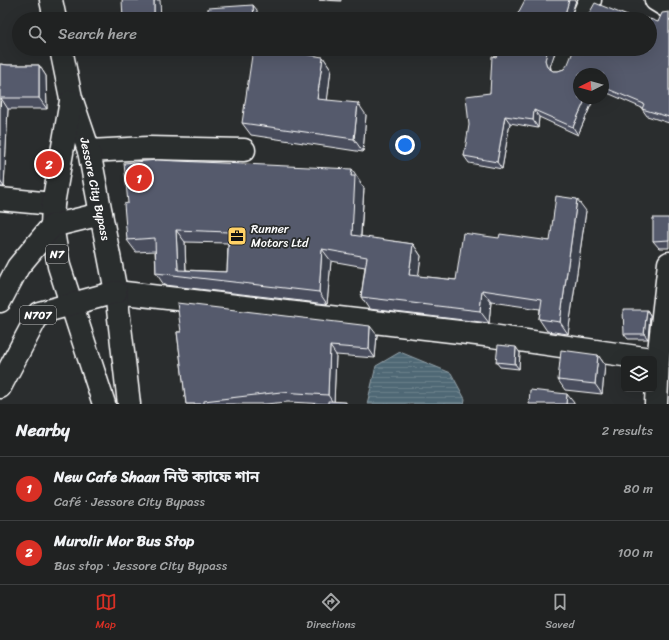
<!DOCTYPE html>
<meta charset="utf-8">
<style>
:root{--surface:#202222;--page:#2d2f2f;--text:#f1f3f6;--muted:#a2a4a5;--line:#3d3f40;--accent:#d93025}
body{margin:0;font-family:Sriracha,"Noto Sans Bengali",sans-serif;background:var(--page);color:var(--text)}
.controls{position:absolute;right:12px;bottom:12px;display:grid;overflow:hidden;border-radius:6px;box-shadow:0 4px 16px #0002}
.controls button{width:36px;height:36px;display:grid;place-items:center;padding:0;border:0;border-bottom:1px solid var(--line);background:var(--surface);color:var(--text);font:20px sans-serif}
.compass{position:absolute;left:573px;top:68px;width:36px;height:36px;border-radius:50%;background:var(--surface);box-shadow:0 4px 16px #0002;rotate:265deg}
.you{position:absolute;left:405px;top:145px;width:14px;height:14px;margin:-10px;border:3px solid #fff;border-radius:50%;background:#1a73e8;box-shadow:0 0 0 6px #1a73e833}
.badge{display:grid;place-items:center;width:26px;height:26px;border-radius:50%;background:var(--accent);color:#fff;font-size:13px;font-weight:700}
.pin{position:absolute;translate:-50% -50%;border:2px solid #fff;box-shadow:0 1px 4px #0006}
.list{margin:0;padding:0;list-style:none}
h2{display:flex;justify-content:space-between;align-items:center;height:52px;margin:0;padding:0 16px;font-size:17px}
h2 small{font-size:13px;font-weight:400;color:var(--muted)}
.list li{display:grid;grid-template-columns:26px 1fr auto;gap:12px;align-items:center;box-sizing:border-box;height:64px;padding:0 16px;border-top:1px solid var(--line)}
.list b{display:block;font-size:15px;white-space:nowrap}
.list p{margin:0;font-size:13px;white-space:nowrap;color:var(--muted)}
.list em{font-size:13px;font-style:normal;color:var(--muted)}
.icon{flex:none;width:22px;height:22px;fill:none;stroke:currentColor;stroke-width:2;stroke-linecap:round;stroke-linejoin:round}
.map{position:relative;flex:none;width:669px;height:404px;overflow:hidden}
.search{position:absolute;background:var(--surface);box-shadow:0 4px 16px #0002;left:12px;right:12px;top:12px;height:44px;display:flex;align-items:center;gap:10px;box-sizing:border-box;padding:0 14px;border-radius:22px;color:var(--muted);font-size:15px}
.sheet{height:180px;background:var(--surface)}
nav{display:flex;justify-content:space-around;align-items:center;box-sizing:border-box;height:56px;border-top:1px solid var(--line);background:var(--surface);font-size:11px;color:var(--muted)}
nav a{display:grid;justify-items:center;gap:2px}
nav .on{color:var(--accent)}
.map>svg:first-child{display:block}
</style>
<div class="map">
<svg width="669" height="404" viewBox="0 0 669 404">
<defs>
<pattern id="water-rules" width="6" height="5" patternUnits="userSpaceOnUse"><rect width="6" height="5" fill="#4f6874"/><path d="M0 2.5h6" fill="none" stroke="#697f89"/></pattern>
</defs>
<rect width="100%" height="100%" fill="#2a2d2e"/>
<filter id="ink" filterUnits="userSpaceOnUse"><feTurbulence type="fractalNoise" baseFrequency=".025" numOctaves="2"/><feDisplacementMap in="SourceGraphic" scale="8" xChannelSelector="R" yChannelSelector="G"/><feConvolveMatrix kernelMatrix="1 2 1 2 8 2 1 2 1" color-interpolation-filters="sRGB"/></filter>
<g filter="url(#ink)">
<path fill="url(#water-rules)" stroke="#95a4ac" d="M400 352 451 373 465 399 464 404H367L376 366Z"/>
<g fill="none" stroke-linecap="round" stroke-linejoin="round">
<g stroke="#fff" stroke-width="25">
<g id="minor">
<path d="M656 0 669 8"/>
<path d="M582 19 590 0"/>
<path d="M562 66 569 49"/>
<path d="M89 151 148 148 244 150"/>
<path d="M0 199 53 204"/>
<path d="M116 292 485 335 651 359"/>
<path d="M656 404 658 360 669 263"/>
</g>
</g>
<g stroke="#fff" stroke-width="25">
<g id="highway">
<path d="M51 0 55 19"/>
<path d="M61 49 71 98 89 151 116 292 129 404"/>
<path d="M71 101 53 204 52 226 59 266 104 404"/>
<path d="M0 301 18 267 52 226 101 214"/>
<path d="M0 387 39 313 116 292"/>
</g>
</g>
<use href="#minor" stroke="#2a2d2e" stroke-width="22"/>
<use href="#highway" stroke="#2a2d2e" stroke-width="22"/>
</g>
<g fill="#484d5d" stroke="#fff" fill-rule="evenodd">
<path d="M319 0H341V1Z"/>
<path d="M669 12V123L647 116 642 109V108L603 91V74H579V98H594L578 135 539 117 538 128 510 123 502 169 469 163 464 156 490 93 496 57 550 67V69L553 71H558L564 69 658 22Z"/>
<path d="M323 57 331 69 327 100 366 115 363 152 251 135 242 123Z"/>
<path d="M0 64 8 65H39L46 76 47 109H8L4 187H0Z"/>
<path d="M360 181V183L364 188 361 237 413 244 421 256 418 276 456 280 499 238 550 241 586 211 568 334 547 331 539 319 540 309 491 302 489 323 369 309 361 297 365 267 331 261 327 304 164 285 156 273 155 251 136 252 127 240ZM185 242 228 243 227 272 186 270Z"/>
<path d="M669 218V248H659L653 241Z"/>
<path d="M647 310 650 315 648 339H628L624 334Z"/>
<path d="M177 332 377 335 375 358 336 355 334 402 328 404 288 402 265 404H186Z"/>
<path d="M520 353 519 369 500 367 496 362Z"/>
<path d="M598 355 605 365 602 394 565 390 558 380Z"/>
</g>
<g fill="#3b3f4c" stroke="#fff">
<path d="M154 0H160L161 19H154Z"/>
<path d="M569 0H576L570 19H567L565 14Z"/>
<path d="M253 5 257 10V19H254Z"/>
<path d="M548 49H556L550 67 552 74 547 67 545 60Z"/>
<path d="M323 57 331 69 326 111 317 99Z"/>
<path d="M39 65 46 76 47 109 39 98Z"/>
<path d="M1 98 8 109 4 187 0 181V108Z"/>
<path d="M586 98H594L578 135 573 127Z"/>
<path d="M358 103 366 115 363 152 354 139Z"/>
<path d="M534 110 539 117 538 128 533 120Z"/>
<path d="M505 116 510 123 502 169 497 162Z"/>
<path d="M352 169 360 181V183L364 188 360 247 352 235 351 176Z"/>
<path d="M577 199 586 211 568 334 560 322Z"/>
<path d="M176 230 185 242 186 277 178 270Z"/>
<path d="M413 244 421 256 417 287 409 275Z"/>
<path d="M322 249 331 261 327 304 319 292Z"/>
<path d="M482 290 491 302 489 323 480 311Z"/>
<path d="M647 310 650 315 648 339 644 334Z"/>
<path d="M370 326 377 335 375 358 369 349Z"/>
<path d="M330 346 336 355 334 404 328 395Z"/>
<path d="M516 347 520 353 519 369 515 364Z"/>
<path d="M598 355 605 365 602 394 595 384Z"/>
<path d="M567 394 574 403V404H566Z"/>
</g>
<g fill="#545a6c" stroke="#fff" fill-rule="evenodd">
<path d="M122 0H154V19H123Z"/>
<path d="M525 0H569L565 14 567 19H515Z"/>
<path d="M595 3 635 19H586Z"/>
<path d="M253 5 254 19H208V8Z"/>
<path d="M669 12V117L642 109 644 104 603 87V74H579V98H586L573 127 534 110 533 120 505 116 497 162 464 156 469 125 466 96 490 93 492 56 496 57 500 49H548L545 60 547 67 553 71H558L564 69 568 64 574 49H650V19L658 22 662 13Z"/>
<path d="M641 17 649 19H640Z"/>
<path d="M253 49H270L323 57 317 99 358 103 354 139 242 123Z"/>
<path d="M0 64 8 65H39V98H1L0 108Z"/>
<path d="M157 160 352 169 351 176H355L352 235 413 244 409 275 456 280 463 233 499 238 500 234 550 241 556 196 577 199 560 322 539 319 542 299 482 290 480 311 361 297 367 257 322 249 319 292 156 273 155 238 127 240 124 204 128 203 124 163ZM176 230 229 232 227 272 178 270Z"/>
<path d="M653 218H669V240L653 241Z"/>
<path d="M177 303 370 326 369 349 330 346 328 395 281 392 204 401V404H186L177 332H181Z"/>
<path d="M623 310H647L644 334H624Z"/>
<path d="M498 345 516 347 515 364 496 362Z"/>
<path d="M561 350 598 355 595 384 558 380Z"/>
<path d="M530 390 567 394 566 404H529Z"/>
<path d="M328 401 346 402V404H328Z"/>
</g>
</g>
<defs>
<g id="office-square" transform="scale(1)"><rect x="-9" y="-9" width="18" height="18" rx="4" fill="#ffd166" stroke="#2a2d2e"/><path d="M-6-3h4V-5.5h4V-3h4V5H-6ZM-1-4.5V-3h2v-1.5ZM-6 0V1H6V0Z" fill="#111"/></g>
</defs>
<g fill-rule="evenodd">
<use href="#office-square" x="237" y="236"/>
</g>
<g text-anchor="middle" stroke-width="3.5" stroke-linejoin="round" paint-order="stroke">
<g fill="#2a2d2e" stroke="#bfc0c0" stroke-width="1">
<rect x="46" y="245" width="22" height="18" rx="3"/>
<rect x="20" y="306" width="36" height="18" rx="3"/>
</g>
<g font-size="11" font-weight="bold" fill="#fff">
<text x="57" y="258">N7</text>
<text x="38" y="319">N707</text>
</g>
<g font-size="12" fill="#fff" stroke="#2a2d2e">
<text transform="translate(95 189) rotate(78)" y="4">Jessore City Bypass</text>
</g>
<g font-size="12" fill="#fff" stroke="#2a2d2e" text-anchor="start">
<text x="251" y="233">Runner<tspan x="251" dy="14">Motors Ltd</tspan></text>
</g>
</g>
</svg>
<div class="controls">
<button><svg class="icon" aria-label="layers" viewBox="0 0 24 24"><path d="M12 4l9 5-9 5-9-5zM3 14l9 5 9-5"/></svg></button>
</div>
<svg class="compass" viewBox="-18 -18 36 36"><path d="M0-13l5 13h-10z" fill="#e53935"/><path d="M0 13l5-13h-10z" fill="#a2a4a5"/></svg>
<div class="you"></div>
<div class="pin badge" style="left:139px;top:178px">1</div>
<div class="pin badge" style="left:49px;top:164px">2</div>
<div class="search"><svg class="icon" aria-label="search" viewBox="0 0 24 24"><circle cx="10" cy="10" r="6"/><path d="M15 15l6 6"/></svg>Search here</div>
</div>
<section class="sheet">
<h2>Nearby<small>2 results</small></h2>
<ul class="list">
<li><span class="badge">1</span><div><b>New Cafe Shaan নিউ ক্যাফে শান</b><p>Café · Jessore City Bypass</p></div><em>80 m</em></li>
<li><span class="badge">2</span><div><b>Murolir Mor Bus Stop</b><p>Bus stop · Jessore City Bypass</p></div><em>100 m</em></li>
</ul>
</section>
<nav>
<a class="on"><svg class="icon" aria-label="map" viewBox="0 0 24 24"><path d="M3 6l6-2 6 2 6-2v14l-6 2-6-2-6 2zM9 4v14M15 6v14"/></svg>Map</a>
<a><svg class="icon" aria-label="directions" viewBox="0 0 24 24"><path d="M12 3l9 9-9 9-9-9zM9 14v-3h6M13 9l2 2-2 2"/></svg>Directions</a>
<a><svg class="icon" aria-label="saved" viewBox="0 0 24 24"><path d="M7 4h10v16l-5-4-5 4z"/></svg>Saved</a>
</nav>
